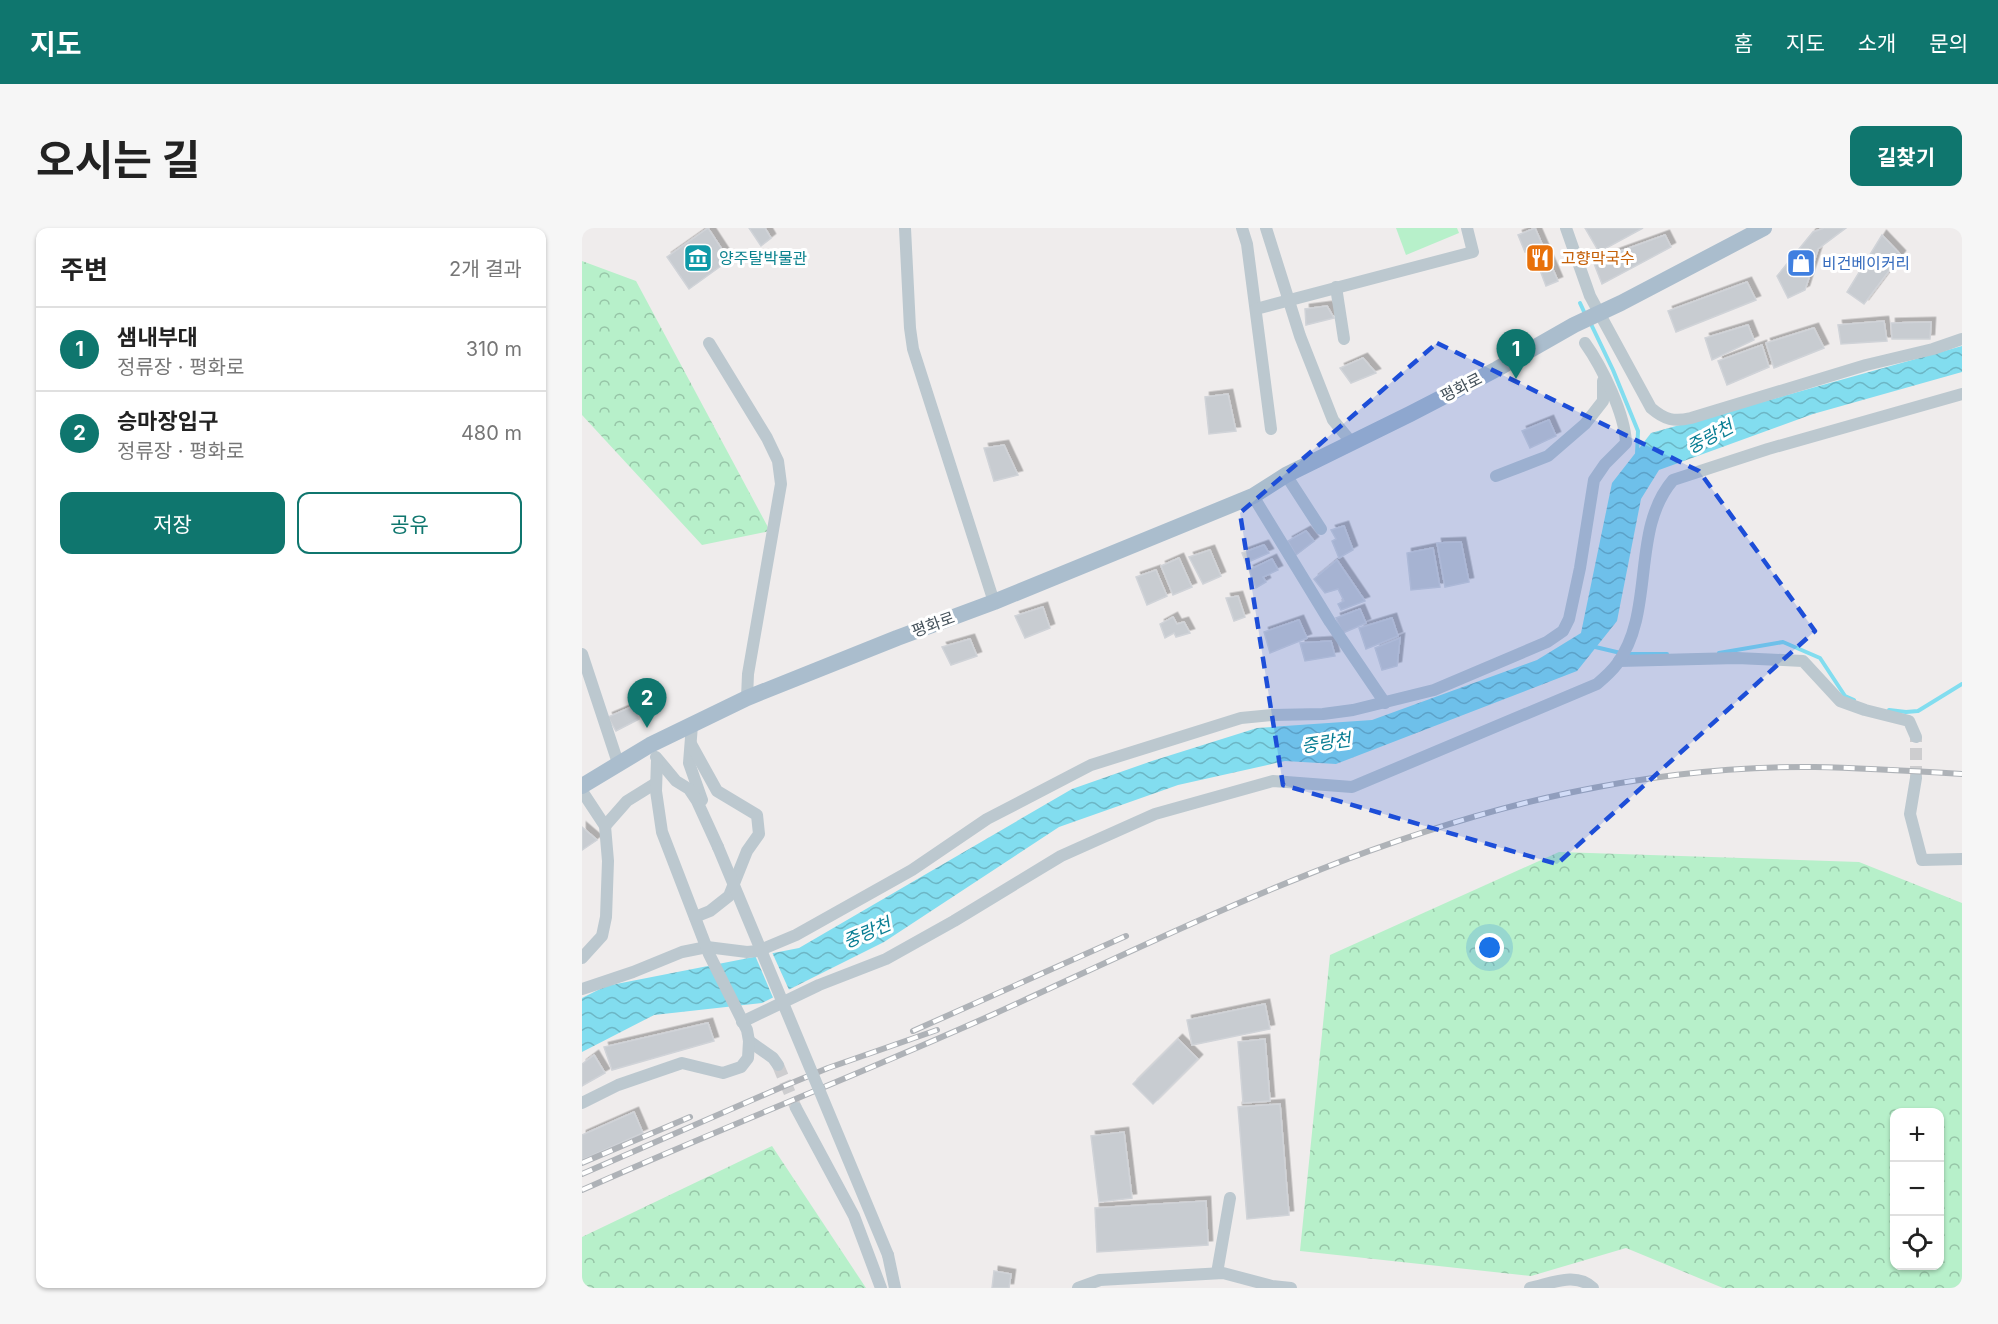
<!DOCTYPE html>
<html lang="ko">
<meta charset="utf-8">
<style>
:root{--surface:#fff;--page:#f6f6f6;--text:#222;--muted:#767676;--line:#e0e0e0;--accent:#0f766e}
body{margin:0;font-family:Inter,"Noto Sans KR",sans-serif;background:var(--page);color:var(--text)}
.controls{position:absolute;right:18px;bottom:18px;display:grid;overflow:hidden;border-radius:12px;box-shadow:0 2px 4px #0004}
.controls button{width:54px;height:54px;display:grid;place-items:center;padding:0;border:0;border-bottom:2px solid var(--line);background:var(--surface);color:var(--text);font:30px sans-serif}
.you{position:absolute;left:908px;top:720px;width:21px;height:21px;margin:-15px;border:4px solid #fff;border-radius:50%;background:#1a73e8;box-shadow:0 0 0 9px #1a73e833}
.badge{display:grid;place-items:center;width:39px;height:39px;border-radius:50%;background:var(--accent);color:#fff;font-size:20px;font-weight:700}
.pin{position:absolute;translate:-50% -50px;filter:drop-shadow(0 2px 3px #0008)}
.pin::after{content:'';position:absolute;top:32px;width:21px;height:18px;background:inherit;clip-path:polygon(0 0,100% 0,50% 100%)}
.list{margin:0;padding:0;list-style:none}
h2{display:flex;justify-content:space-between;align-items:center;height:78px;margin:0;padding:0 24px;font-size:26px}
h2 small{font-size:20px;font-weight:400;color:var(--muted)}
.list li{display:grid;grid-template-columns:39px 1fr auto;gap:18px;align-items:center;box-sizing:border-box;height:84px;padding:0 24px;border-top:2px solid var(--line)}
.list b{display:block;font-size:22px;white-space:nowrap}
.list p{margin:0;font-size:20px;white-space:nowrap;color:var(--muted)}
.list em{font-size:20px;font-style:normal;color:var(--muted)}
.actions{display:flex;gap:12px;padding:18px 24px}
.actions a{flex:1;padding:14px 0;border:2px solid var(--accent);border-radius:12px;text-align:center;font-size:21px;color:var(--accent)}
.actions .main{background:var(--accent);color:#fff}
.icon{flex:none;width:33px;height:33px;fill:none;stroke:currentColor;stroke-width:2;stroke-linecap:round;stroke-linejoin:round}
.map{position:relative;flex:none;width:1380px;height:1060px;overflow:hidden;border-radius:12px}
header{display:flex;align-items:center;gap:36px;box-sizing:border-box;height:84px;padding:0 30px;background:var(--accent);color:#fff}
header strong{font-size:28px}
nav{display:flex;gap:33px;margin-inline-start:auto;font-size:21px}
.intro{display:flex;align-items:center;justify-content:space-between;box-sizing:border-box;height:144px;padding:0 36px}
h1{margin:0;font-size:42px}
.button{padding:15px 27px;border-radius:12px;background:var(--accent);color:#fff;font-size:21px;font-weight:700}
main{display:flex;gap:36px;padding:0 36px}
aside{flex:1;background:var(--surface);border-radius:12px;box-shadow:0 2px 4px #0004}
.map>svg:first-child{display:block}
</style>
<header>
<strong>지도</strong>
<nav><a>홈</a><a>지도</a><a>소개</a><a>문의</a></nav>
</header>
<div class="intro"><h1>오시는 길</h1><a class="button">길찾기</a></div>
<main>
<aside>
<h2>주변<small>2개 결과</small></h2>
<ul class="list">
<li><span class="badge">1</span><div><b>샘내부대</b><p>정류장 · 평화로</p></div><em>310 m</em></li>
<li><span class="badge">2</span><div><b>승마장입구</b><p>정류장 · 평화로</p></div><em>480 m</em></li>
</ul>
<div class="actions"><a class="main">저장</a><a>공유</a></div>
</aside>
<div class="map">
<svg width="1380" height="1060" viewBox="0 0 1380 1060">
<defs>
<pattern id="forest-crowns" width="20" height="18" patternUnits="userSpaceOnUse" patternTransform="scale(1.5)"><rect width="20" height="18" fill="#b7f0ca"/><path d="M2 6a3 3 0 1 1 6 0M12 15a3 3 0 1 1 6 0" fill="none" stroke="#96c5a7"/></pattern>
<pattern id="water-waves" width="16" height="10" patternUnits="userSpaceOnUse" patternTransform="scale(1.5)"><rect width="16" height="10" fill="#82ddef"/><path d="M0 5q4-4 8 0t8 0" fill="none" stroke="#6cb6c5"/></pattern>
<filter id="shadow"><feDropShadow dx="4.5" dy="-4.5" stdDeviation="0" flood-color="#0004"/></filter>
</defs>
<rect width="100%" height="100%" fill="#efecec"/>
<path fill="#b7f0ca" d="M814 0H875L877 5 824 27Z"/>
<g fill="url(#forest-crowns)" fill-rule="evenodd">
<path d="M0 33 54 53 188 303 120 317 0 187Z"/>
<path d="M977 624 1277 634 1380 675V1060H1141L1044 1020 949 1048 718 1023 748 727ZM1312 884H1358V1038H1312Z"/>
<path d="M190 918 284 1060H0V1009Z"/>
</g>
<path fill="url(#water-waves)" d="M1380 118V144L1231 186 1077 242 1059 271 1035 393 995 443 754 536 703 533 596 557 477 599 302 714 180 775 72 787 0 824V770L24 758 217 720 490 561 570 533 675 500 790 492 955 432 999 405 1030 255 1069 205Z"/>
<path fill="#efecec" d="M189 722 208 764 192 772 172 725Z"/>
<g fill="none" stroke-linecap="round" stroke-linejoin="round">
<g stroke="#82ddef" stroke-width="4">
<path d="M998 75 1004 88"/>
<path d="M1008 94 1031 142 1056 203 1055 226"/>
<path d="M1009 418 1043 426H1085"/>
<path d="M1137 425 1201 414 1238 430 1263 468 1272 472"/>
<path d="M1307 482 1324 484 1336 483 1380 456"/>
</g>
</g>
<g fill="#c8ccd1" stroke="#d0d3d8" stroke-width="1.5" filter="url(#shadow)">
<path d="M126 0 147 32 107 61 85 29Z"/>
<path d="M167 0H183L189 10 179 18Z"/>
<path d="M953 0 976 53 964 58 953 29 948 30 946 23 943 24 936 7Z"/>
<path d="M1003 0H1061L1017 24Z"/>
<path d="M1242 0H1264L1236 21 1223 62 1206 70 1195 48 1231 4Z"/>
<path d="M1083 7 1089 19 1020 56 1011 33Z"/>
<path d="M1300 7 1319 27 1282 76 1265 64Z"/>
<path d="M1165 54 1174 72 1094 104 1086 83Z"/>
<path d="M745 78 752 90 724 97 723 81Z"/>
<path d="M1302 93 1305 113 1259 116 1256 97Z"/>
<path d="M1349 94 1348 111H1310L1309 95Z"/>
<path d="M1166 97 1172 112 1130 132 1123 110Z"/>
<path d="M1232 100 1242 120 1192 140 1184 115Z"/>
<path d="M1180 117 1187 139 1145 157 1136 133Z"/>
<path d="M781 130 794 145 769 155 758 140Z"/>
<path d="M646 166 654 203 627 206 623 169Z"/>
<path d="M967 192 974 208 948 220 940 203Z"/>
<path d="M422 217 436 247 412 253 402 220Z"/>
<path d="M762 298 771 322 757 330 750 313 754 311 749 302Z"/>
<path d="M724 303 732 313 714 327 706 313Z"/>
<path d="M879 314 887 354 863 359 855 315Z"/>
<path d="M682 317 687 325 664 335 660 325Z"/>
<path d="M851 320 858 359 829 362 825 325Z"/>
<path d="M628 322 639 348 621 356 607 329Z"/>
<path d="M597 330 610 359 591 367 579 338Z"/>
<path d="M690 331 696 342 681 349 684 354 674 360 667 342Z"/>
<path d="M755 332 783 373 759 382 756 376 762 373 756 361 743 365 732 351Z"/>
<path d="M574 342 585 368 565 377 554 349Z"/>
<path d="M656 368 663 389 652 393 644 370Z"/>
<path d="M461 379 468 400 443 410 433 388Z"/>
<path d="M778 381 784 395 761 405 754 390Z"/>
<path d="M591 389 595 396 602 394 608 405 594 409 592 405 583 410 578 396Z"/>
<path d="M810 390 816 408 784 421 777 400Z"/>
<path d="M717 392 725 410 688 425 682 404Z"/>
<path d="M818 410 815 438 800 442 793 420Z"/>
<path d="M388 411 395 428 369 437 360 419Z"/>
<path d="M749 413 753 428 723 433 718 415Z"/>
<path d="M54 477 57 491 34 503 26 489Z"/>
<path d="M0 599 15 612 0 622Z"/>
<path d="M683 776 688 801 610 817 605 792Z"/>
<path d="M126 795 132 813 30 842 22 819Z"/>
<path d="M596 811 616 831 571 876 551 856Z"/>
<path d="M683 811 688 873 661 875 656 814Z"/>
<path d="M12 827 23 845 0 858V836Z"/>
<path d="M698 876 707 987 665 991 656 879Z"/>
<path d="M52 884 61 905 0 932V907Z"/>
<path d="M542 904 550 970 517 974 509 908Z"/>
<path d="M624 973 626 1017 515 1024 513 980Z"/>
<path d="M412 1043 429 1046 427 1060H410Z"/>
</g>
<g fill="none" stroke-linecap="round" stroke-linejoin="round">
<g stroke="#cdcdcf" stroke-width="12" stroke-dasharray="12 6" stroke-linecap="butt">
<path d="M1334 550V509"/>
<path d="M196 837 214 880"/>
</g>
<g stroke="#bcc8cf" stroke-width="12">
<path d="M323 0 328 100 331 121 412 374"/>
<path d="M660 0 665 16 689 201"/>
<path d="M684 0 718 108 751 192 770 215"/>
<path d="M984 0 1008 68 1069 180C1083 192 1092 194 1109 190L1284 137 1351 121 1380 111"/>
<path d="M754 59 762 111"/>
<path d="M674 81 891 24 885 0"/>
<path d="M127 115 185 210 196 233 199 256 166 446 165 470"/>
<path d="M704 247 739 301"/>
<path d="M914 248 966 228 1003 196 1021 173V153"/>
<path d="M671 268 748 394 803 475"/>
<path d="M0 426 36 535"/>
<path d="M1037 433 1155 430 1221 433 1258 473 1283 482 1327 493 1334 509"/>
<path d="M110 497 107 535 120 572"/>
<path d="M109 516 135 563 175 587 177 606 165 623 147 668 128 683 113 689"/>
<path d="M74 529 94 553 107 561 115 573 136 619"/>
<path d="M1334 550 1328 586 1340 632 1380 631"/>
<path d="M0 563 23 598 26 633 24 689 20 708 0 730"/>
<path d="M23 598 45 573 74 555"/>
<path d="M0 761 51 744 100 724 125 719 165 724 176 723 214 707 330 642 405 591 509 537 659 490 690 487 741 486 771 482 852 462 965 414 981 403 987 391 998 340 1012 252 1023 236 1044 215C1043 186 1020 139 1003 115"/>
<path d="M160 794 237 757 304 731 372 693 479 628 573 586 691 553 770 559 1015 456C1022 450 1030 443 1035 436 1074 383 1048 302 1091 252L1186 221 1380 166"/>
<path d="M167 813 191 830 196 837"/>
<path d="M0 875 36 857 100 835 141 845 159 839 166 830 167 813 165 802 127 726 80 604 74 563 75 532"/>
<path d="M214 880 272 988 299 1060"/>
<path d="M306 1027 313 1060"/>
<path d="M635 1045 648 970"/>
<path d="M496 1060 518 1052 641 1045 690 1058 709 1060"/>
<path d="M948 1060C968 1056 994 1043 1011 1060"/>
</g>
<path stroke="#aabdcd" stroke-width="16" d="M0 558 68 517 165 470 315 410 412 374 671 268 704 247 828 186 915 141 992 97 1039 75 1182 0"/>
<g stroke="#aeb2b7" stroke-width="6">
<g id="rail">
<path d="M331 803 544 708"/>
<path d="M0 935 108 889"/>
<path d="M0 946 200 859 246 840 355 802"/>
<path d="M0 962C137 901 276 847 412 786 599 701 783 608 986 565 1066 548 1151 538 1233 539 1282 540 1331 543 1380 546"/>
</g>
</g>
<use href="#rail" stroke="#fff" stroke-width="4" stroke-dasharray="11" stroke-linecap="butt"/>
<path stroke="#bcc8cf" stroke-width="12" d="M136 619 306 1027"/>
</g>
<path fill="#1d4ed8" fill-opacity="0.2" stroke="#1d4ed8" stroke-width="4.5" stroke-dasharray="12 8" stroke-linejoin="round" d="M855 115 1117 243 1233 403 975 636 701 557 658 285Z"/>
<defs>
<g id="museum-square" transform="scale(1.5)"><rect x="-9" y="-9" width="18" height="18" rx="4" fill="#0f9aa8" stroke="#fff"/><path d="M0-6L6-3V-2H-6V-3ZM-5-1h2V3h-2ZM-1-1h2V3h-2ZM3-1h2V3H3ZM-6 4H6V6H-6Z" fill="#fff"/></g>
<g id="restaurant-square" transform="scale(1.5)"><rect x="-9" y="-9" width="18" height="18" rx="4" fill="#e8710a" stroke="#fff"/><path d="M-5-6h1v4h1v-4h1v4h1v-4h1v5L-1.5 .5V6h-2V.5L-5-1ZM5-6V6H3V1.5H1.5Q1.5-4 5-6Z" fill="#fff"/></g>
<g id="shop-square" transform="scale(1.5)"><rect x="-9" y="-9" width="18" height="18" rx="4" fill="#3f7fe0" stroke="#fff"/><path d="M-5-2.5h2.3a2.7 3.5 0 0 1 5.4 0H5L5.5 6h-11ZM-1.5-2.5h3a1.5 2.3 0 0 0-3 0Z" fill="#fff"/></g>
</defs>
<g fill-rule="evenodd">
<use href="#museum-square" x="116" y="30"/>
<use href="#restaurant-square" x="958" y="30"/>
<use href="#shop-square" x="1219" y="35"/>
</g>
<g text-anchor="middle" stroke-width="6" stroke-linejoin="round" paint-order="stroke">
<g font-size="16" fill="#0d838f" stroke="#fff" text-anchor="start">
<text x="137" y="36">양주탈박물관</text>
</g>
<g font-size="16" fill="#c56008" stroke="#fff" text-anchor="start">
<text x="979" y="36">고향막국수</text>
</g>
<g font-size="16" fill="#366cbe" stroke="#fff" text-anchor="start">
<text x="1240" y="41">비건베이커리</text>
</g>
<g font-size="16" fill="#44515a" stroke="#fff">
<text transform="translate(879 159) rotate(-27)" y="6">평화로</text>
<text transform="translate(351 396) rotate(-20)" y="6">평화로</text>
</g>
<g font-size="18" font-style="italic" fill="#087d93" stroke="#fff">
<text transform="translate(1128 209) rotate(-28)" y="6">중랑천</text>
<text transform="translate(744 515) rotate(-8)" y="6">중랑천</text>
<text transform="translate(285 705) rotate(-23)" y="6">중랑천</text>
</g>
</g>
</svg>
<div class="controls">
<button>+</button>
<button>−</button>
<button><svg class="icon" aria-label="locate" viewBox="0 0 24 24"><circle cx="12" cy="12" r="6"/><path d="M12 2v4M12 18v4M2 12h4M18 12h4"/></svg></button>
</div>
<div class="you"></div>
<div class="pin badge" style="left:934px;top:151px">1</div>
<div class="pin badge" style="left:65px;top:500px">2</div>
</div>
</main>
